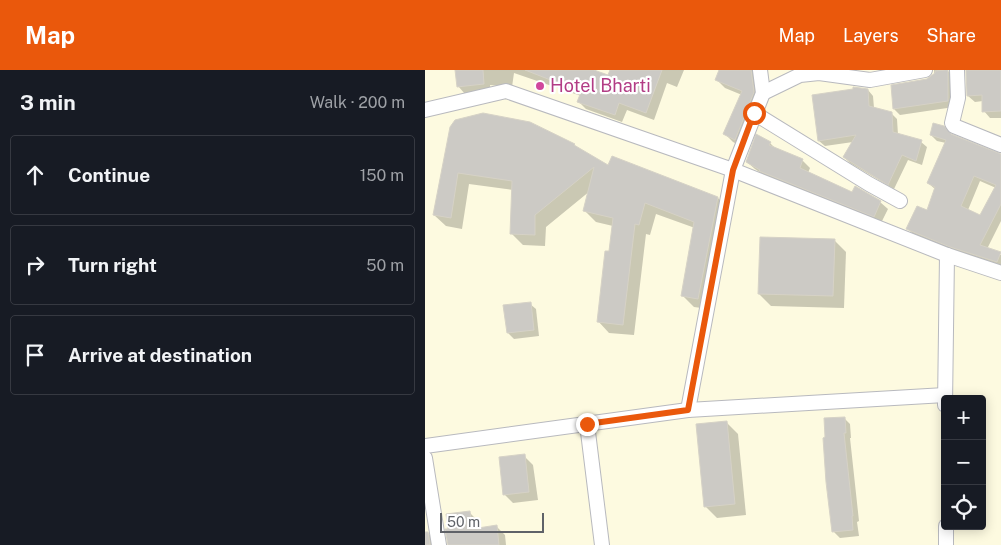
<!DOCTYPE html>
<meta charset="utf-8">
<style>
:root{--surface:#171b24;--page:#242831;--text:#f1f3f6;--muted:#9ea1a6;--line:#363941;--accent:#ea580c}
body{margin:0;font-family:"Public Sans",sans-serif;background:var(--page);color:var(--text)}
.controls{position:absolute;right:15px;bottom:15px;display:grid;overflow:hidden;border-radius:5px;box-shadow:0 2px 12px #0003}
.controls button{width:45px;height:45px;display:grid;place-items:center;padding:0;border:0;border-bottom:1px solid var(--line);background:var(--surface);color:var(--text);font:25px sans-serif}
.scale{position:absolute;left:15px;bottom:12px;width:104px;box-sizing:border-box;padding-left:5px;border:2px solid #5f6268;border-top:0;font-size:14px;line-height:18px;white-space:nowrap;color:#5f6268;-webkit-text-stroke:4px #fff;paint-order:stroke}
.stop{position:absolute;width:15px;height:15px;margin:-11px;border:4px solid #ea580c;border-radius:50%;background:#fff}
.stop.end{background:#ea580c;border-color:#fff;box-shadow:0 1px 5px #0008}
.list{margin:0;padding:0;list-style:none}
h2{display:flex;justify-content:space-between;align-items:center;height:65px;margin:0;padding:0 20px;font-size:21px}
h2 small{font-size:16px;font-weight:400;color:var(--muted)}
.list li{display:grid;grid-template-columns:32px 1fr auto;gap:15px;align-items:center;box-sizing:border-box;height:80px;margin:0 10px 10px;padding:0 10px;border:1px solid var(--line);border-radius:5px}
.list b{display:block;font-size:19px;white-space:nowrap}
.list em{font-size:16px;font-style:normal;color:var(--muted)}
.icon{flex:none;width:28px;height:28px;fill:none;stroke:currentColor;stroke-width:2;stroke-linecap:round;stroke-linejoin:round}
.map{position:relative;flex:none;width:576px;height:475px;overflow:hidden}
header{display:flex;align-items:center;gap:30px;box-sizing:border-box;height:70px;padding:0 25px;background:var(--accent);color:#fff}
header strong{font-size:24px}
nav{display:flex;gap:28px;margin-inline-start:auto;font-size:18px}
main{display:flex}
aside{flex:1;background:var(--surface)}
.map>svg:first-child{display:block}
</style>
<header>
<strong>Map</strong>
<nav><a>Map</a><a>Layers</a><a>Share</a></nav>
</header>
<main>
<aside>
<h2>3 min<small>Walk · 200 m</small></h2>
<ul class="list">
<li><svg class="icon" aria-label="ahead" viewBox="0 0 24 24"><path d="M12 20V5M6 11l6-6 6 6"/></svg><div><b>Continue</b></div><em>150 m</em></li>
<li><svg class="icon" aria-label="right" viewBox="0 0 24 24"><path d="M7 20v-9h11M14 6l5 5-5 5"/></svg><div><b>Turn right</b></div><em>50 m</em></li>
<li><svg class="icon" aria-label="arrive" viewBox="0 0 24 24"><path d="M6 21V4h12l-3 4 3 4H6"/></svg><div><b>Arrive at destination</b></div></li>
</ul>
</aside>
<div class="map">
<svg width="576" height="475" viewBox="0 0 576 475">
<rect width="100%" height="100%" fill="#f1f0e8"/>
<path fill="#fdfae0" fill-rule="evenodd" d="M0 0H576V475H0ZM520 329H557V456H520Z"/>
<g fill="#0003" fill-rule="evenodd">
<path d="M31 0H155L184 7 187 0H259L252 17 242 13 229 50 202 40 197 52 161 39 154 32 156 26 89 3 87 17 65 15 66 21 40 24 33 16Z"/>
<path d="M296 0H334L337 30 318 77 308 72 300 64 317 25 300 18 292 10Z"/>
<path d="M509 0 523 1 529 7V37L475 45 469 39 509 4Z"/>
<path d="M541 0H576V48H565L559 41 558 31 550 32 543 26Z"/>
<path d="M443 20 448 26 449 38 466 43 472 49 473 65 496 72 502 77 497 95 483 90 469 119 425 93 419 87 428 72 400 76 394 71Z"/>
<path d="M104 53 149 75 154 79 184 97 293 128 304 139 284 239 269 237 258 226 270 158 231 144 225 165 221 164 209 265 184 263 173 251 188 156 171 152 160 141 165 121 121 157 120 176 98 175 87 164 88 120 44 114 37 159 21 156 9 145 27 57Z"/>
<path d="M506 65 527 66 576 84V151L562 179 576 185V197L532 182 489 165 483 159 503 142 510 119 503 113 521 73 512 71ZM555 111 571 118 556 146 543 140Z"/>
<path d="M345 73 352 80 377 90 385 98 383 103 428 123 455 132 463 139 456 153 343 108 330 99 322 92Z"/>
<path d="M409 170 421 182 419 238 346 236 334 224Z"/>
<path d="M105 234 111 239 114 266 89 269 83 263Z"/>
<path d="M419 348 425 354 426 368H425L434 451 432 452 434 466 415 468 409 462Z"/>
<path d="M301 352 313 364 321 445 292 448 280 436Z"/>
<path d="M99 386 108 395 113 430 88 433 79 424Z"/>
<path d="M44 442 53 451 54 459 71 456 80 465 81 475H23Z"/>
<path d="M0 463H3L11 472 12 475H0Z"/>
</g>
<g fill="#cccac5" stroke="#d6d2c6" fill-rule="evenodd">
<path d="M30 0H58L59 14 32 17Z"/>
<path d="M100 0H169L183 5 185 0H237L221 43 194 33 190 45 152 32 156 22Z"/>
<path d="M294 0H326L329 22 310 70 298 64 317 21 290 10Z"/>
<path d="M520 0H523V31L468 39 466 15 502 9 510 3V1Z"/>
<path d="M541 0H576V41L557 42V25L542 26Z"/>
<path d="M428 17 443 19 444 36 467 42 468 62 497 70 491 91 477 85 463 115 418 87 431 65 393 71 387 25 428 19Z"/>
<path d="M58 43 105 52 150 74 149 75 183 95 187 86 293 127 273 229 256 226 269 152 220 133 214 155 210 154 198 255 172 252 180 181H184L188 148 158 141 169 97 110 145V165L85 164 87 111 33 103 26 148 8 145 25 57 30 50Z"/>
<path d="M508 53 519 56 526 64 576 84V134L555 175 576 182 572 192 525 177 481 159 492 136 502 140 510 117 502 113 521 70 505 65ZM549 106 571 115 555 145 536 136Z"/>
<path d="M331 64 346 72 344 75 378 89 375 98 427 122 430 116 456 131 449 147 334 101 335 100 321 92Z"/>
<path d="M335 167 410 169 408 226 333 224Z"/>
<path d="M106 232 109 260 82 263 78 235Z"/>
<path d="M420 347 421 363H419L428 446H427L428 460 407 462 401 412 398 368 400 367 399 348Z"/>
<path d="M302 351 310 434 279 437 271 354Z"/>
<path d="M100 384 104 422 78 425 74 387Z"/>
<path d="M45 441 47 459 72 455 74 475H23L20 459H23L21 444Z"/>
<path d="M0 462H3L5 475H0Z"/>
</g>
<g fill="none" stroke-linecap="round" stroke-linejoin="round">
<g stroke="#b8b9be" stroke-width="16">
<g id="street">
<path d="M532 0 533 28 527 53 529 56 576 75"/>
<path d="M338 23 375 5 394 3 445 10 500 0"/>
<path d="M0 40 81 21 308 100 522 185 576 203"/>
<path d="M329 43 444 114 475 131"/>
<path d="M520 335 522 185"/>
<path d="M263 340 308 100 338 23 335 0"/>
<path d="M162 354 177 475"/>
<path d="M0 376 263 340 520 325"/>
<path d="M0 388 14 475"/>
<path d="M521 456V475"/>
</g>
</g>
<use href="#street" stroke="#fff" stroke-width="14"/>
</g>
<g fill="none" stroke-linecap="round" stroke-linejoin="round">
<path stroke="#ea580c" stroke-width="6" d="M162 354 263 340 308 100 329 43"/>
</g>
<circle fill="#d1479c" stroke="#fff" stroke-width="2" cx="115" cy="16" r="5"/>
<g text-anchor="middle" stroke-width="4.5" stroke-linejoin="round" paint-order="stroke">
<g font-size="18" fill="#b23c85" stroke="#fff" text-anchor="start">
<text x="125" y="22">Hotel Bharti</text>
</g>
</g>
</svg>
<div class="controls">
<button>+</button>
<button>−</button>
<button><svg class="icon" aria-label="locate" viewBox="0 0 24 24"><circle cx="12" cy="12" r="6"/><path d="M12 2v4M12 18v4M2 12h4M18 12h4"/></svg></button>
</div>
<div class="scale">50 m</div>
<div class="stop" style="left:329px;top:43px"></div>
<div class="stop end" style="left:162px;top:354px"></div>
</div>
</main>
